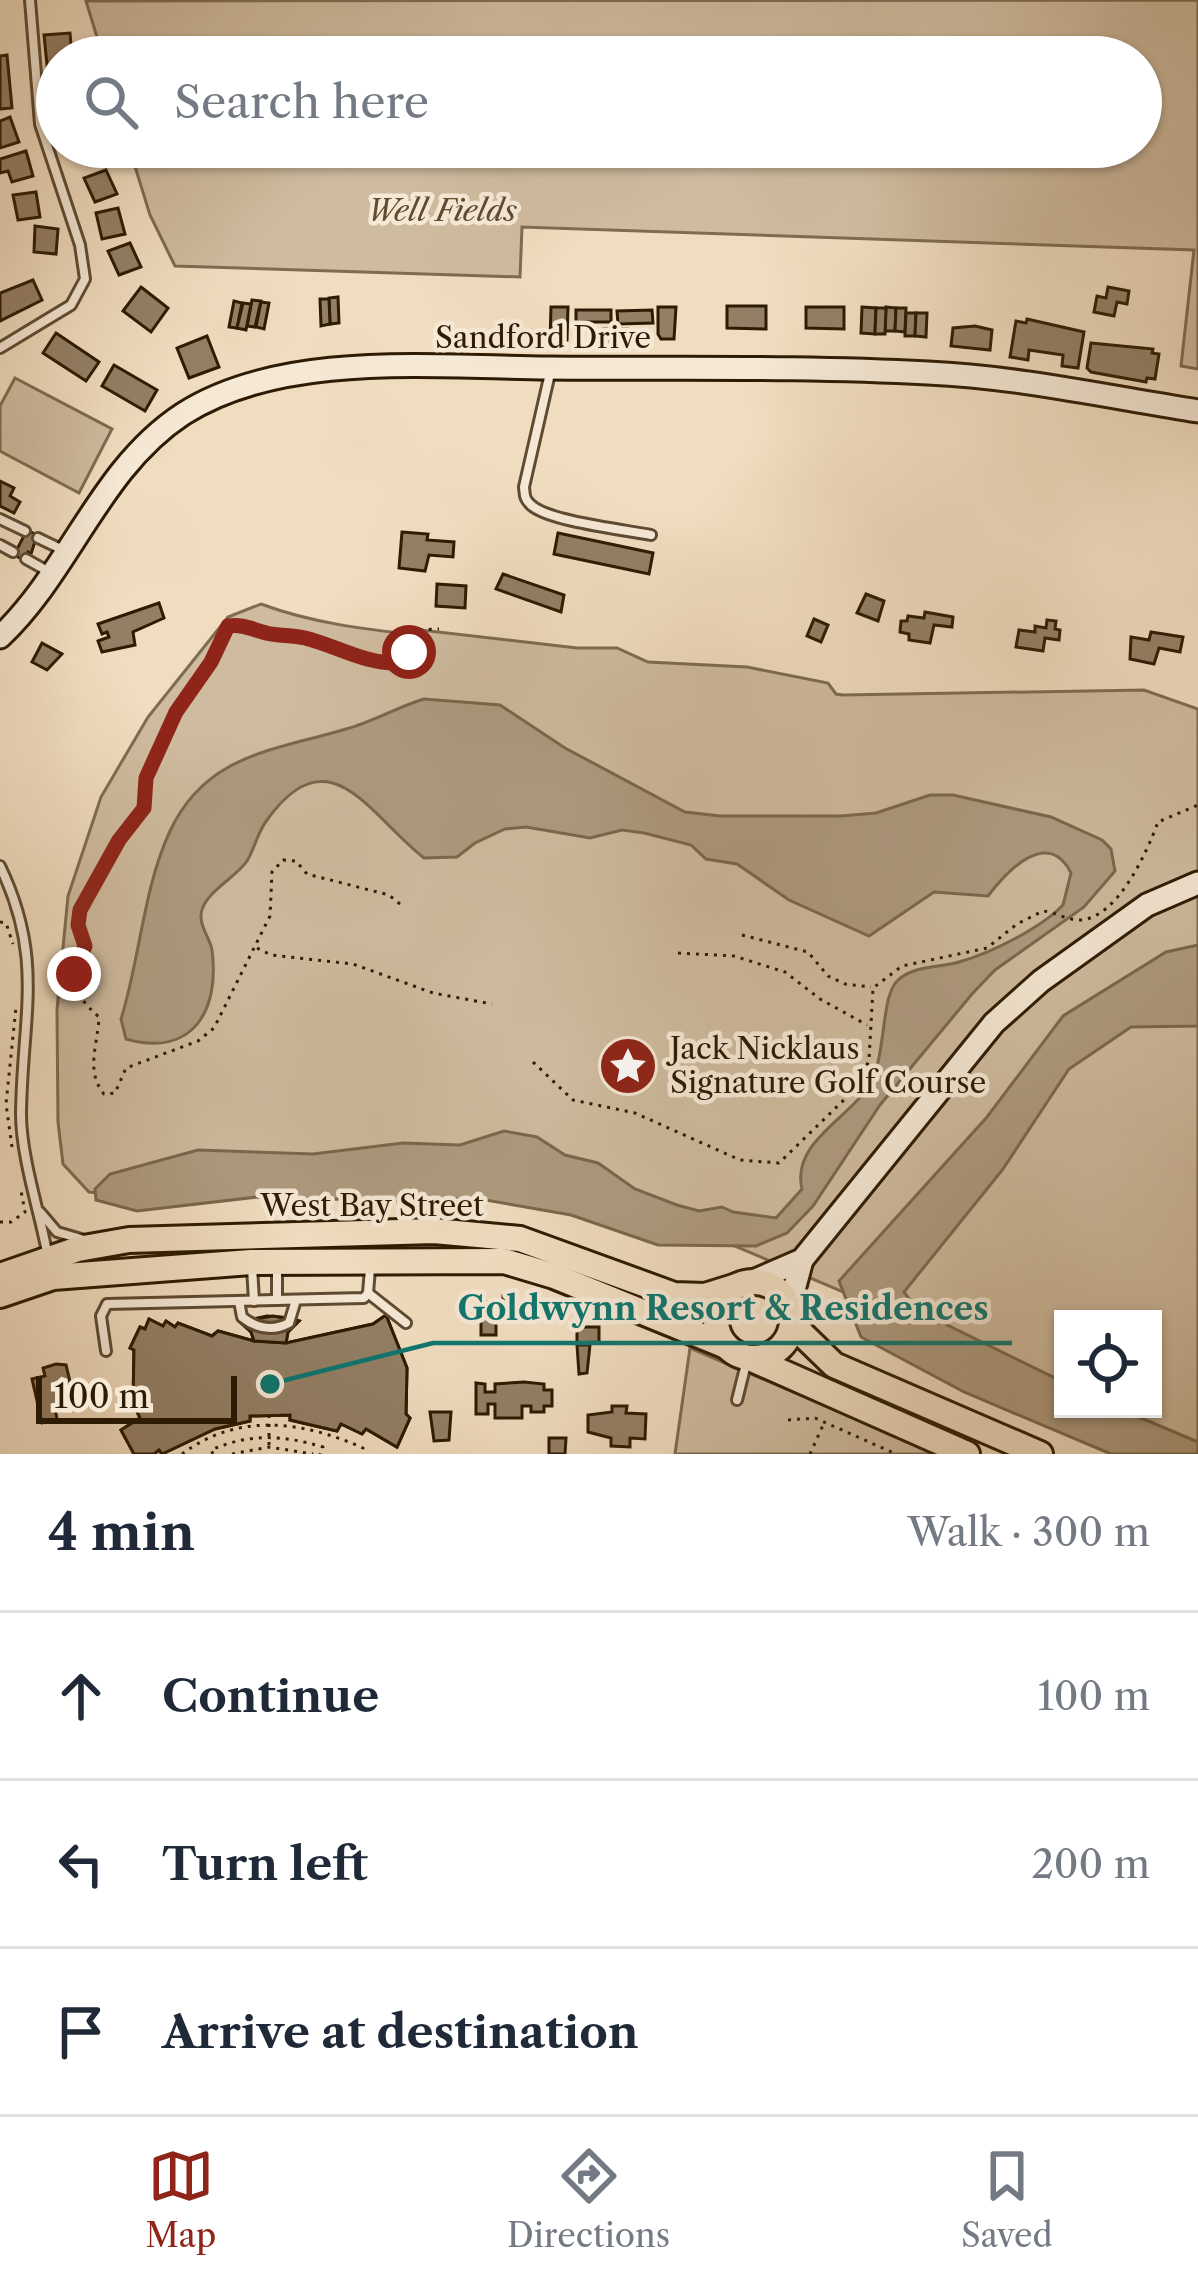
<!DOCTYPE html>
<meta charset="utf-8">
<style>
:root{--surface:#fff;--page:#f6f6f7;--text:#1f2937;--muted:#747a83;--line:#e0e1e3;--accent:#8f2418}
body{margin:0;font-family:"Libre Caslon Text",serif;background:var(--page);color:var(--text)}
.controls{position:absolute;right:36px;bottom:36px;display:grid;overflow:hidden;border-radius:0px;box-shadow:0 3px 9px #0004}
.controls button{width:108px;height:108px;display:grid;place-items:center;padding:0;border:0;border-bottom:3px solid var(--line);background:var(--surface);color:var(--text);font:60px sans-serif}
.scale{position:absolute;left:36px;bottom:30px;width:201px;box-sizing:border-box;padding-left:12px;border:6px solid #2e1b03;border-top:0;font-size:33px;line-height:42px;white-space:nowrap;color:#2e1b03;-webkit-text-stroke:9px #f5e8d5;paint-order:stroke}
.stop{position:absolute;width:36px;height:36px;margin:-27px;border:9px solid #8f2418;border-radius:50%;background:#fff}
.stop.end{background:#8f2418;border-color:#fff;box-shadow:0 3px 12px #0008}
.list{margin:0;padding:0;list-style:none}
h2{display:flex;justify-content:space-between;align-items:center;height:156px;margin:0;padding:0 48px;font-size:51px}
h2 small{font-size:39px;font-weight:400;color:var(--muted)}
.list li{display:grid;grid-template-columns:78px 1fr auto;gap:36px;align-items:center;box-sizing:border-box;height:168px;padding:0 48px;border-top:3px solid var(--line)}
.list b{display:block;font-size:45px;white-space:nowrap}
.list em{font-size:39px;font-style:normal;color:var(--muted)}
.icon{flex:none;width:66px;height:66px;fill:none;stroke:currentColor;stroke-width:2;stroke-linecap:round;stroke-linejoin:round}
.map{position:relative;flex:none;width:1198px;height:1454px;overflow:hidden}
.search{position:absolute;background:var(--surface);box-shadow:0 3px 9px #0004;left:36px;right:36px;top:36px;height:132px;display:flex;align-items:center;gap:30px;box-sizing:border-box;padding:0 42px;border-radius:66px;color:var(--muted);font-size:45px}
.sheet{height:660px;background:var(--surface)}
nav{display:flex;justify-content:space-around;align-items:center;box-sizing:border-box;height:168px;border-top:3px solid var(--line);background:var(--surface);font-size:33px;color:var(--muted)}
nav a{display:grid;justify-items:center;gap:6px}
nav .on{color:var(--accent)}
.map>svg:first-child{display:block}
</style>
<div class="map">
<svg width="1198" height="1454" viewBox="0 0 1198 1454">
<rect width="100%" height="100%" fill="#f0dcbf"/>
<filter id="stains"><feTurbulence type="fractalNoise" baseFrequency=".00167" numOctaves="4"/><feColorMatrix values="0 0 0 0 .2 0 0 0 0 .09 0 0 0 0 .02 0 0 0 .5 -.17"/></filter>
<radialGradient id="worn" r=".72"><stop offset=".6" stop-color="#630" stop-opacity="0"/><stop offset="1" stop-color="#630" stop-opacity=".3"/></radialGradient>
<g fill="#cfbb9f" stroke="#7e6b51" stroke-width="3" fill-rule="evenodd">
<path d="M1198 0V369L1181 366 1194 250 522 227 520 277 175 266 150 215 129 147H1141V57H103L86 1Z"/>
<path d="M15 378 112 429 79 493 0 451V406Z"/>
<path d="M261 604C312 623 363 629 417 635L421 630 577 648H617L648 662 747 667 828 683 836 694 843 695 1144 690 1198 709V1454H1142L860 1299 652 1211 560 1182 126 1196 89 1192 63 1164 58 1122 57 1010 68 896 101 797 148 717 228 617ZM1063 1319H1153V1409H1063Z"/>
<path d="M690 1348 939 1454H675Z"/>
</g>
<g fill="#ae9a7f" stroke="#7b674d" stroke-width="3">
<path d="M424 699 500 705 565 748 685 812 720 816H841L876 813 930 795H953L1051 817 1102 840 1111 849 1115 871 1084 907 995 970 972 994 880 1105 813 1206 787 1233 756 1246 658 1245 571 1215 474 1198 397 1201 257 1197 137 1211 96 1200 95 1189 110 1174 198 1150 313 1154 403 1143 460 1145 504 1131 537 1137 565 1155 598 1163 635 1189 677 1205 699 1211 722 1207 733 1212 776 1218 802 1189C791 1143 849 1118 869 1086 887 1057 880 996 898 980 915 965 939 968 959 962 991 953 1041 928 1063 905L1071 873C1048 827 1007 871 988 896L934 892 869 936 789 900 737 864 706 859 691 845 644 833 622 830 590 838 526 827 505 829 475 843 457 857 424 858C368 814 330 733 267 820 257 833 255 848 247 861 236 878 201 894 201 916 200 927 210 938 212 950 220 1010 193 1058 126 1039L121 1019C140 959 143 889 170 831 206 754 273 751 346 729 373 722 397 707 424 699Z"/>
<path d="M1198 945V1026L1131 1027 1069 1069 1003 1169 904 1292 917 1310 1063 1382V1409H1120L1198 1442V1454H1111L964 1392 861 1337 839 1281 987 1117 1063 1016 1166 952Z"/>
</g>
<g fill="#937f65" stroke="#2e1b03" stroke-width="3">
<path d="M70 33 72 57H57V84L49 85 44 35Z"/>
<path d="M7 55 12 108 0 109V56Z"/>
<path d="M10 117 19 142 0 148V121Z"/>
<path d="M103 147 106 157 82 163 76 147Z"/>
<path d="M26 151 33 176 12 182 8 171 0 173V159Z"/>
<path d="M106 170 117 194 95 202 84 178Z"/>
<path d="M36 192 40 217 18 220 13 195Z"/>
<path d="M118 208 125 234 102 239 96 213Z"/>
<path d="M35 226 58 229 56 254 34 252Z"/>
<path d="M130 243 141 267 119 275 108 251Z"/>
<path d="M33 280 42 300 0 321V293Z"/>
<path d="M141 287 168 308 151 332 123 311Z"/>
<path d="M1108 287 1129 291 1127 304 1117 302 1114 316 1094 312 1097 296 1106 298Z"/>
<path d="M338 297 339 323 330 324 329 298Z"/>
<path d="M320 299H329L330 324 321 326Z"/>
<path d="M252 300 261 301 255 327 247 326Z"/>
<path d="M234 301 242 303 237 328 229 327Z"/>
<path d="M261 302 269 303 264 329 256 327Z"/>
<path d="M243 303 251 304 246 330 237 328Z"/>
<path d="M727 306H766V329L727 328Z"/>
<path d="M551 307H568L567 340H550Z"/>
<path d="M658 307H676L674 339H661L658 334Z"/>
<path d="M806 307H844V329L806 328Z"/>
<path d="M862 307 876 308 875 334 861 333Z"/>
<path d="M886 307 896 308 895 331H885Z"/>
<path d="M876 308H886L885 334H875Z"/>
<path d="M896 308H906L905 332 895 331Z"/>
<rect x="576" y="310" width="35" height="12"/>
<path d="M652 310 653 323 618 324 617 311Z"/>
<path d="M906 313H916L915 336H905Z"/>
<path d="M916 313H927L926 337 915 336Z"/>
<path d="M1027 319 1084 332 1078 368 1062 366 1063 355 1029 350 1028 360 1010 357 1016 321 1026 323Z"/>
<path d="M975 326 992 330 990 350 951 346 953 328Z"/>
<path d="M604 329H627L624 347H604Z"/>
<path d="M56 333 99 362 86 381 43 353Z"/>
<path d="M207 336 219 367 189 378 177 348Z"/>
<path d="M1091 343 1153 349 1152 353 1159 354 1155 379 1147 378 1146 382 1091 372 1087 368Z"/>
<path d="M114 365 157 390 145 411 102 386Z"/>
<path d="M0 481 14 488 10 496 20 502 14 513 0 506Z"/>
<path d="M27 530 37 535 31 554 28 552 24 560 14 555Z"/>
<path d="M402 532 428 534 427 540 454 542 453 557 429 555 425 571 399 568Z"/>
<path d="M558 533 653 553 649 574 554 554Z"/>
<path d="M503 574 564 595 561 612 496 589Z"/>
<path d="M437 584 466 586 465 608 436 606Z"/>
<path d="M866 594 884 601 878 621 857 613Z"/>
<path d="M159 603 164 618 133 632 135 645 102 652 98 641 109 637 107 632 102 634 98 624Z"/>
<path d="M925 612 953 617 952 627 934 625 930 643 909 640V634L900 632 901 621H907L908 616 924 618Z"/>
<path d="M814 619 828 625 821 642 807 636Z"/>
<path d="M1047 620 1056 621 1055 629 1060 630 1059 640 1045 638 1043 651 1016 647 1019 630 1035 632V626L1046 628Z"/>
<path d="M1151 632 1183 637 1180 652 1159 648 1154 664 1130 659 1131 637 1149 640Z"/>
<path d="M42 643 62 654 47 670 32 662Z"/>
<path d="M503 1296H515V1311H484V1302H503Z"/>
<rect x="481" y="1314" width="15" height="21"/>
<path d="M386 1315 407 1368 406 1414 410 1418 397 1447 366 1429 362 1434 341 1424 337 1431 290 1420V1415L250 1416V1421L215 1429 162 1454 159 1450 154 1454H134L121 1430 140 1418 133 1403 134 1350 130 1348 140 1327 145 1329 149 1319 163 1326 166 1321 175 1327 178 1323 212 1336 218 1331 254 1341 251 1332 240 1322 267 1316 293 1318 299 1321 288 1332 286 1343 373 1324Z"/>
<path d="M386 1315 407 1368 406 1414 410 1418 397 1447 366 1429 362 1434 341 1424 337 1431 290 1420V1415L250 1416V1421L215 1429 162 1454 159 1450 154 1454H134L121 1430 140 1418 133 1403 134 1350 130 1348 140 1327 145 1329 149 1319 163 1326 166 1321 175 1327 178 1323 212 1336 218 1331 254 1341 286 1343 373 1324Z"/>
<path d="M273 1316 299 1321 288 1332 286 1343 254 1341 251 1332 240 1322Z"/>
<path d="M577 1327H599V1342L577 1343Z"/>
<path d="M577 1345H590L587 1373 579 1374Z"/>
<path d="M56 1364 66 1365 75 1403 55 1408 57 1419 42 1423 32 1379 45 1376 43 1368Z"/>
<path d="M524 1382 544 1384V1390H552V1406H544V1412H531V1406H522V1418H495V1404H488V1414H476V1383L485 1384V1392H495V1384Z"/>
<path d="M612 1406H627L626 1413 646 1414 645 1439 630 1438V1447L611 1446V1438L588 1432V1415L612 1412Z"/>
<path d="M430 1412H451L449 1440 434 1441Z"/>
<path d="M549 1438H566L565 1454H549Z"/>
</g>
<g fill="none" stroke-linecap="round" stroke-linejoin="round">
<g stroke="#5e4b32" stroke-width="14">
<g id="lane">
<path d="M0 348 71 305 85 279 80 245 40 124 30 0"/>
<path d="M551 369 524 487C525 495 524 498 530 504 545 521 626 530 651 535"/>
<path d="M0 519 25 531"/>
<path d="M38 538 63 550"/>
<path d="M0 545 13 552"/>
<path d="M26 559 51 573"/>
<path d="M0 866C45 959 22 1017 21 1114 21 1156 39 1210 47 1252"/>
<path d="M40 1212 57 1232 81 1239"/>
<path d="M252 1267 254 1301"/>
<path d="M368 1293 406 1323"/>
<path d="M277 1300V1263"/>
<path d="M239 1301 242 1317C256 1328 272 1332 289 1323L296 1300"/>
<path d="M106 1351 101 1316 107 1304 364 1298 368 1293 370 1269"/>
<path d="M737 1400 747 1360"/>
</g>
</g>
<g stroke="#2e1b03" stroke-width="27">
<g id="secondary">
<path d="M0 637C71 570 99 469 183 414 281 351 435 367 547 368 674 369 802 366 928 373 1018 377 1109 397 1198 411"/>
<path d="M751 1282 802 1260 994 1023 1041 981 1147 905 1198 883"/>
<path d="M790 1305 802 1260"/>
</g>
</g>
<g stroke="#2e1b03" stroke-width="30">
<g id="primary">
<path d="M0 1276 78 1249 129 1240 434 1231 520 1239 674 1295 705 1296 737 1286"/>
<circle cx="754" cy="1320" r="38"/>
<path d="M0 1295 53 1277 251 1262 504 1261 554 1276 726 1346"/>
<path d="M792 1313 801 1333 834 1365 1040 1454"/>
<path d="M752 1359 967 1454"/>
</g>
</g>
<g stroke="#2e1b03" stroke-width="3" stroke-dasharray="3 6" stroke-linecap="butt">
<path d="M400 904 389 895 307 874 296 861 283 860 272 872 270 916 214 1028 198 1041 126 1068 115 1093 104 1094C85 1071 98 1044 99 1017 70 992 73 979 85 945L78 925 80 910 119 840 137 821 144 808 146 778 176 712 211 662 228 626C243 624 251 629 266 633 278 636 292 635 305 638 337 646 365 664 398 663L409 652 418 630 439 629"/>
<path d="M0 922 6 923 13 944"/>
<path d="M742 935 808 952 828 976 845 984 871 987"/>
<path d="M257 948 271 955 353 964 433 993 492 1004"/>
<path d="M678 953 734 956 785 972 820 999 867 1025"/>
<path d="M533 1062 573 1100 635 1113 740 1160 779 1163 849 1095 863 1075 869 1060 873 988 902 966 987 948 1017 924 1043 911C1055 912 1069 921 1081 920 1118 917 1147 852 1158 822L1198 805"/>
<path d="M12 1147 6 1104 16 1007"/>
<path d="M0 1222H11L25 1212 21 1191"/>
<path d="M788 1420 815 1418 896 1454"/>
<path d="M269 1445V1415"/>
<path d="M182 1454C238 1412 303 1421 363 1448L359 1454"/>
<path d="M213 1454 211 1450C250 1433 283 1435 323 1447L320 1454"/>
<path d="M232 1454 269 1447 313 1454"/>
<path d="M810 1454 824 1423"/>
</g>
<use href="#lane" stroke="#f5e8d5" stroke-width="8"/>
<use href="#secondary" stroke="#f5e8d5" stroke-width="21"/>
<use href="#primary" stroke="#f0dcbf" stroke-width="24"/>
</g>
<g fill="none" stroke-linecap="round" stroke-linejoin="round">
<path stroke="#8f2418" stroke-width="15" d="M74 974 85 946 78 925 80 910 119 840 144 808 146 778 176 712 211 662 228 626C243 624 251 629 266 633 278 636 292 635 305 638 337 646 365 664 398 663L409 652"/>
</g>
<defs>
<g id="sight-disc" transform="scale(3)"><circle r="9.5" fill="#8f2418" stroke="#f5e8d5"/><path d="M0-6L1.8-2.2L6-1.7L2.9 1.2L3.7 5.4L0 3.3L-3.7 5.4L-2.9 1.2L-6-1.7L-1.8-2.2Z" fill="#fff"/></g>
</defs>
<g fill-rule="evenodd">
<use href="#sight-disc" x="628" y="1066"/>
</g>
<g text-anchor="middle" stroke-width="9" stroke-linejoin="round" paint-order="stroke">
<g font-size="30" font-style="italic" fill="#5e4b32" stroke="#f5e8d5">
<text x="442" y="221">Well Fields</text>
</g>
<g font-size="30" fill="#2e1b03" stroke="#f5e8d5">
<text x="543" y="348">Sandford Drive</text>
<text x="372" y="1216">West Bay Street</text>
</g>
<g font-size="30" fill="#2e1b03" stroke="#f5e8d5" text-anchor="start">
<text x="670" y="1059">Jack Nicklaus<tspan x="670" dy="34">Signature Golf Course</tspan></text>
</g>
</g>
<path fill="none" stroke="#0f766e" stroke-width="4.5" d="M270 1384L433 1343H1012"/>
<circle fill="#0f766e" stroke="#f5e8d5" stroke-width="4.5" cx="270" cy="1384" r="12"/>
<g font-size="33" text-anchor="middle" font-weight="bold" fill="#0f766e" stroke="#f5e8d5" stroke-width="9" stroke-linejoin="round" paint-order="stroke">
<text x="723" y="1320">Goldwynn Resort &amp; Residences</text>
</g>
<rect width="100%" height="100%" filter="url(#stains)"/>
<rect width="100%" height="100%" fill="url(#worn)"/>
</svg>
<div class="controls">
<button><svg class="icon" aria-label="locate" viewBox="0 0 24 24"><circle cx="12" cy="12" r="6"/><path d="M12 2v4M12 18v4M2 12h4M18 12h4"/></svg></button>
</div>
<div class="scale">100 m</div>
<div class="stop" style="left:409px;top:652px"></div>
<div class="stop end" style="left:74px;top:974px"></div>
<div class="search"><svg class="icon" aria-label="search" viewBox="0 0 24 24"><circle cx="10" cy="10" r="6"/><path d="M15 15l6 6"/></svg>Search here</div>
</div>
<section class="sheet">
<h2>4 min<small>Walk · 300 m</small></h2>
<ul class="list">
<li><svg class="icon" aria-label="ahead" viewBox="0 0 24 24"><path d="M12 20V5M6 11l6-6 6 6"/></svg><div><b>Continue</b></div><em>100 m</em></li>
<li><svg class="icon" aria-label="left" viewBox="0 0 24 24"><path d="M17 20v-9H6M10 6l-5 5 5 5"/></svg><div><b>Turn left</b></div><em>200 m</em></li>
<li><svg class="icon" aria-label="arrive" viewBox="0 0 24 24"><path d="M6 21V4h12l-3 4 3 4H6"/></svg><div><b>Arrive at destination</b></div></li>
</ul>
</section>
<nav>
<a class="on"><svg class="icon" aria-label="map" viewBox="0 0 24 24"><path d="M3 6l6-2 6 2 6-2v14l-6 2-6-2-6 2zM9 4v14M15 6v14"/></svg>Map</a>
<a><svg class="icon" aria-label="directions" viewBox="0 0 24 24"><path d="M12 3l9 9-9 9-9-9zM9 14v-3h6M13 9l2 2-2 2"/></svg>Directions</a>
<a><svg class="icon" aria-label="saved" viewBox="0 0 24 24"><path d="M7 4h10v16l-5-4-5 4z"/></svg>Saved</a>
</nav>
